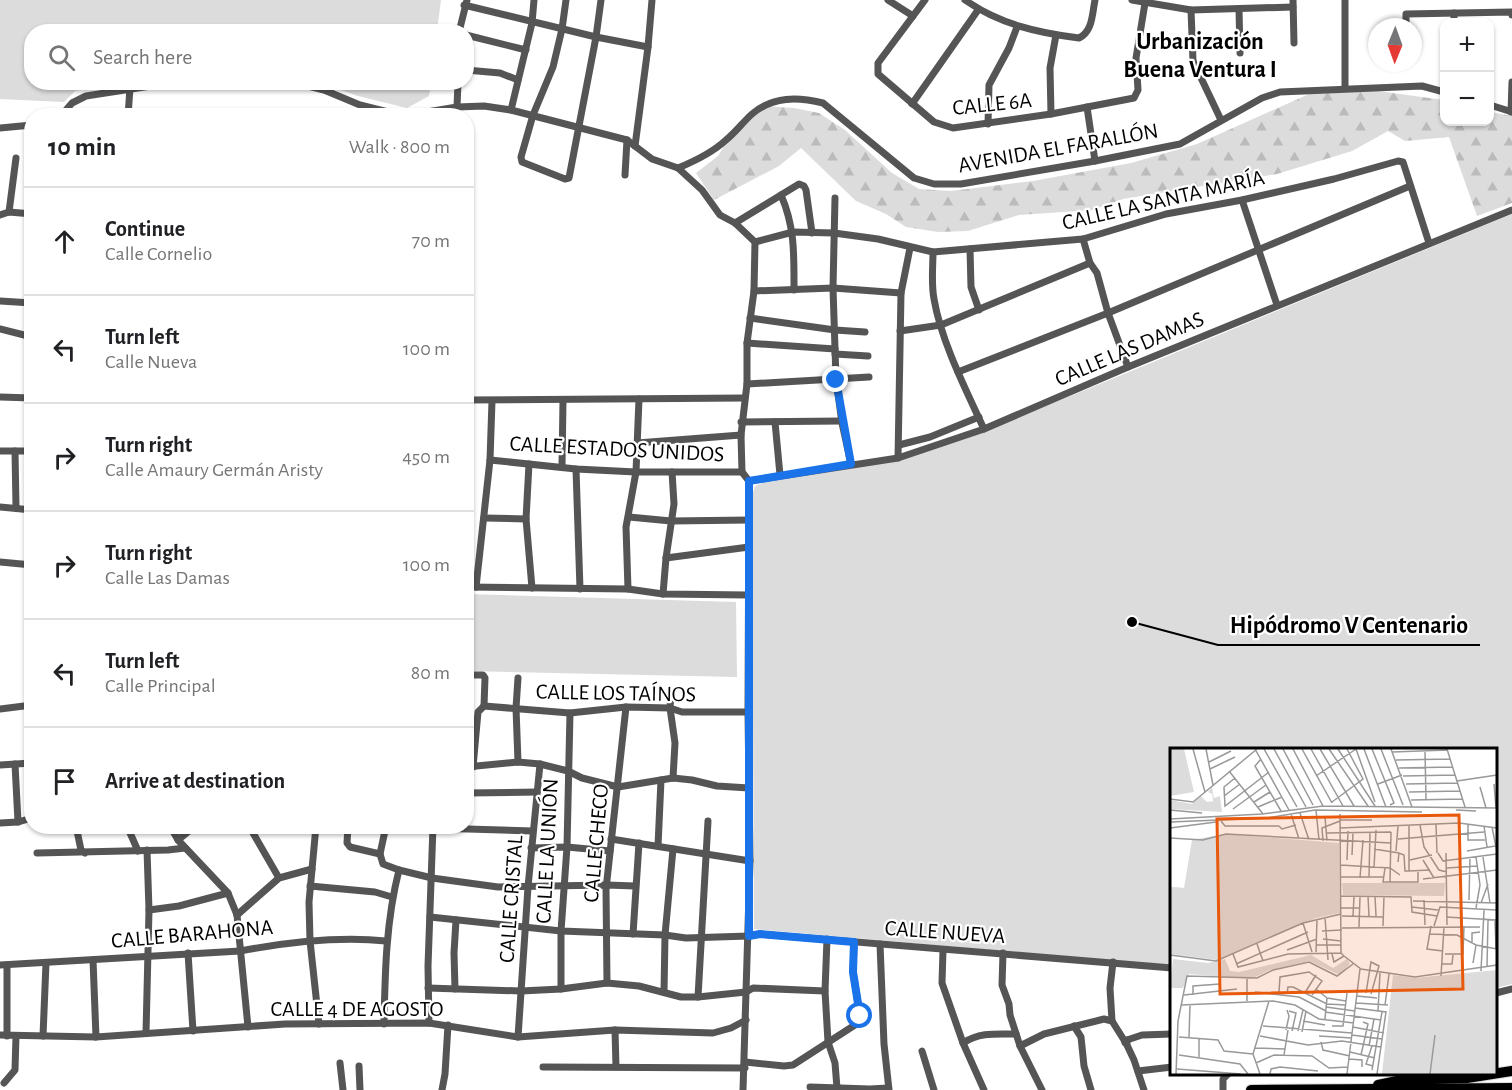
<!DOCTYPE html>
<meta charset="utf-8">
<style>
:root{--surface:#fff;--page:#f6f6f6;--text:#202124;--muted:#757577;--line:#e0e0e0}
body{margin:0;font-family:"Alegreya Sans",sans-serif;background:var(--page);color:var(--text)}
.controls{position:absolute;right:18px;top:18px;display:grid;overflow:hidden;border-radius:12px;box-shadow:0 2px 4px #0004}
.controls button{width:54px;height:54px;display:grid;place-items:center;padding:0;border:0;border-bottom:2px solid var(--line);background:var(--surface);color:var(--text);font:30px sans-serif}
.compass{position:absolute;left:1368px;top:18px;width:54px;height:54px;border-radius:50%;background:var(--surface);box-shadow:0 2px 4px #0004;rotate:181deg}
.stop{position:absolute;width:18px;height:18px;margin:-14px;border:4px solid #1a73e8;border-radius:50%;background:#fff}
.stop.end{background:#1a73e8;border-color:#fff;box-shadow:0 2px 6px #0008}
.list{margin:0;padding:0;list-style:none}
h2{display:flex;justify-content:space-between;align-items:center;height:78px;margin:0;padding:0 24px;font-size:26px}
h2 small{font-size:20px;font-weight:400;color:var(--muted)}
.list li{display:grid;grid-template-columns:39px 1fr auto;gap:18px;align-items:center;box-sizing:border-box;height:108px;padding:0 24px;border-top:2px solid var(--line)}
.list b{display:block;font-size:22px;white-space:nowrap}
.list p{margin:0;font-size:20px;white-space:nowrap;color:var(--muted)}
.list em{font-size:20px;font-style:normal;color:var(--muted)}
.icon{flex:none;width:33px;height:33px;fill:none;stroke:currentColor;stroke-width:2;stroke-linecap:round;stroke-linejoin:round}
.map{position:relative;flex:none;width:1512px;height:1090px;overflow:hidden}
.search{position:absolute;background:var(--surface);box-shadow:0 2px 4px #0004;left:24px;top:24px;width:450px;height:66px;display:flex;align-items:center;gap:15px;box-sizing:border-box;padding:0 21px;border-radius:24px;color:var(--muted);font-size:22px}
.panel{position:absolute;background:var(--surface);box-shadow:0 2px 4px #0004;left:24px;top:108px;width:450px;height:726px;border-radius:24px}
.map>svg:first-child{display:block}
</style>
<div class="map">
<svg width="1512" height="1090" viewBox="0 0 1512 1090">
<defs>
<pattern id="forest-firs" width="22" height="20" patternUnits="userSpaceOnUse" patternTransform="scale(1.5)"><rect width="22" height="20" fill="#dcdcdc"/><path d="M5 1l3.5 6h-7zM16 11l3.5 6h-7z" fill="#bbb"/></pattern>
</defs>
<rect width="100%" height="100%" fill="#fff"/>
<g fill="#dcdcdc">
<path d="M0 0H441L437 31 32 32V82L125 83 75 91 64 102 0 99Z"/>
<path d="M321 83 431 82V83L429 96 407 108 358 96Z"/>
<path d="M1512 214V984L1496 988V750H1172L1171 966 754 929 752 495 755 486 762 483 862 466 986 431Z"/>
<path d="M467 594 736 602 737 677 467 671Z"/>
</g>
<path fill="url(#forest-firs)" d="M1356 88 1444 100V122H1490V112L1512 116V203L1477 216 1449 137 1405 141 1388 131 1352 151 1277 174 1123 199 1092 210 1019 215 968 231 938 232 906 227 886 214 856 201 801 148 779 166 714 200 696 173 718 156 728 140 765 106 794 108 819 113 845 130 892 173 919 189 951 191 1033 181 1131 163 1197 144 1318 90Z"/>
<g fill="none" stroke-linecap="round" stroke-linejoin="round">
<g stroke="#dbdbdb" stroke-width="12">
<g id="primary">
<path d="M1378 1085 1402 1080 1467 1078 1512 1071"/>
<path d="M1251 1090 1512 1088"/>
</g>
</g>
<g stroke="#555" stroke-width="7">
<path d="M566 0 562 29 553 67 533 115 521 157 522 162 565 179 569 178 596 37 601 0"/>
<path d="M888 0 913 16"/>
<path d="M925 0 878 63V74L934 122 953 128 1051 114 1134 98 1138 90 1136 58 1145 3"/>
<path d="M965 0C999 24 1038 33 1079 38 1093 31 1092 14 1095 0"/>
<path d="M1132 0 1191 10 1293 7"/>
<path d="M1293 0 1294 43"/>
<path d="M464 5 596 37 648 47"/>
<path d="M1239 9 1240 53"/>
<path d="M1191 10 1193 61 1221 120"/>
<path d="M1454 22V13"/>
<path d="M1406 27V14L1512 12V15"/>
<path d="M459 32 467 0"/>
<path d="M466 35 526 50"/>
<path d="M466 70 500 73 518 80"/>
<path d="M1345 88V0"/>
<path d="M912 104 978 10"/>
<path d="M1490 105 1512 112"/>
<path d="M457 107 458 82"/>
<path d="M1087 107 1095 161"/>
<path d="M511 110 532 23 534 0"/>
<path d="M1511 112 1512 82"/>
<path d="M1051 114 1050 68 1056 35"/>
<path d="M61 116 72 103 86 96 157 85 214 83 258 85 296 83 324 90 360 105 388 112 409 115 457 107 484 106 511 110 627 140 652 159 678 168 702 190 720 215 735 223 755 242 754 291 747 343V384L741 435 742 472 749 481 748 712 750 861 743 1090"/>
<path d="M128 116 130 88"/>
<path d="M988 124 989 85 1009 48 1017 27"/>
<path d="M0 128 32 125"/>
<path d="M635 146 648 47 652 0"/>
<path d="M678 168C695 161 712 153 726 140 736 132 743 122 752 114 773 96 798 97 823 103L914 178 934 184H961L1095 161 1180 144 1262 98 1280 92 1422 86 1444 92"/>
<path d="M625 175 627 140"/>
<path d="M781 195C795 227 794 255 794 290"/>
<path d="M835 198 833 288 836 379 842 423 851 464"/>
<path d="M1242 200 1277 305"/>
<path d="M9 212 16 158"/>
<path d="M0 215 9 212 32 214"/>
<path d="M735 223 799 184 804 186 806 190 812 233"/>
<path d="M1083 239 1090 263 1097 273 1108 313 1128 367"/>
<path d="M755 242 793 232 834 233 878 239 933 252 1083 239 1166 214 1242 200 1334 179 1398 161 1403 162 1429 243"/>
<path d="M970 249 971 287 979 310"/>
<path d="M933 252C933 267 931 284 934 299 941 341 966 390 984 429"/>
<path d="M754 291 833 288 901 293"/>
<path d="M0 301 32 303"/>
<path d="M750 318 835 330 865 332"/>
<path d="M0 329 32 337"/>
<path d="M900 331 941 325 1090 263"/>
<path d="M747 343 835 349"/>
<path d="M835 354 868 356"/>
<path d="M958 372 1108 313 1410 186"/>
<path d="M747 384 869 377"/>
<path d="M0 397 32 398"/>
<path d="M29 398 31 337"/>
<path d="M466 400 744 398"/>
<path d="M741 422 842 421"/>
<path d="M775 422 780 475"/>
<path d="M637 443 741 435"/>
<path d="M899 445 930 437 979 417"/>
<path d="M0 451H32"/>
<path d="M15 451 16 507"/>
<path d="M898 458 901 293 910 248"/>
<path d="M490 460 576 469 636 472H742"/>
<path d="M529 464 526 519 532 588"/>
<path d="M562 467 563 400"/>
<path d="M576 469 580 589"/>
<path d="M749 481 898 458 984 429 1128 367 1512 210"/>
<path d="M0 507 32 510"/>
<path d="M629 517 671 521 749 520"/>
<path d="M484 518 526 519"/>
<path d="M666 558 749 547"/>
<path d="M0 562 32 565"/>
<path d="M466 587 628 589 663 594 748 595"/>
<path d="M476 587 490 460 492 401"/>
<path d="M628 589 626 527 636 472 639 399"/>
<path d="M663 594 666 558 674 504 672 472"/>
<path d="M28 648H32"/>
<path d="M466 675H483L485 678 484 706"/>
<path d="M518 678 516 708 518 762"/>
<path d="M671 692 670 708 675 743 673 778"/>
<path d="M484 706 570 713 626 707 670 708 682 712H748"/>
<path d="M0 709 32 705"/>
<path d="M15 764 18 822"/>
<path d="M0 765 32 763"/>
<path d="M466 767 518 762 540 764 568 771 582 778 618 787 673 778 692 780 717 786 749 788"/>
<path d="M473 767 478 712 484 706"/>
<path d="M466 793 537 792"/>
<path d="M0 823 18 822 32 818"/>
<path d="M76 826 81 850 85 853"/>
<path d="M127 826 138 851"/>
<path d="M170 826 178 840 228 893 237 915 248 1027"/>
<path d="M249 826 279 878"/>
<path d="M316 826 309 902 310 941 319 1024"/>
<path d="M348 826 347 843 350 847 380 854 386 826"/>
<path d="M433 828 533 831"/>
<path d="M611 839 750 861"/>
<path d="M178 840 195 826"/>
<path d="M658 846 661 780"/>
<path d="M531 848 567 847 610 851"/>
<path d="M37 853 168 850 185 848"/>
<path d="M380 854 383 864 399 870 432 878 498 887 607 885 635 886"/>
<path d="M310 886 375 892 392 897"/>
<path d="M149 910 179 906 228 893"/>
<path d="M237 915 279 878 312 869"/>
<path d="M430 917 561 931 665 935 686 938 749 936 760 934 1172 968"/>
<path d="M633 934 639 843"/>
<path d="M827 939 825 991 828 1042 835 1063 837 1088"/>
<path d="M880 944 884 1044 889 1090"/>
<path d="M943 950 942 983 963 1043 984 1090"/>
<path d="M188 953 193 1031"/>
<path d="M1003 953 1002 985 1009 1004 1010 1015 1020 1046 1042 1090"/>
<path d="M93 960 96 1037"/>
<path d="M0 965 240 951C288 942 337 936 386 941"/>
<path d="M607 983 606 889 626 707"/>
<path d="M428 988 521 991 561 989 607 983 639 986 681 997H698L746 992 753 988 825 991"/>
<path d="M455 989 454 953 456 920"/>
<path d="M561 989V931L567 847 570 713"/>
<path d="M664 992 665 935 673 849"/>
<path d="M1496 993 1512 989"/>
<path d="M698 997 708 821"/>
<path d="M1112 1021 1110 988 1113 962"/>
<path d="M429 1023 428 966 433 826"/>
<path d="M384 1024C385 972 386 921 399 870"/>
<path d="M1074 1026 1081 1037 1084 1066 1091 1090"/>
<path d="M615 1030 616 1067"/>
<path d="M146 1033 149 910 147 850"/>
<path d="M0 1035 96 1037 285 1024 429 1023 518 1037 615 1030 713 1033 731 1028 746 1020"/>
<path d="M7 1036V965"/>
<path d="M43 1036 46 963"/>
<path d="M518 1037 528 887 540 764"/>
<path d="M1127 1040 1142 1035 1172 1034"/>
<path d="M963 1043C980 1032 996 1034 1016 1034"/>
<path d="M1126 1043 1134 1060 1144 1090"/>
<path d="M1020 1046 1044 1034 1104 1019 1112 1021 1124 1040H1127V1043H1125L1124 1040"/>
<path d="M922 1051 934 1090"/>
<path d="M745 1062 784 1066 793 1065 858 1023 860 1016 853 972 854 942"/>
<path d="M340 1063 343 1090"/>
<path d="M359 1066 360 1090"/>
<path d="M543 1067 745 1068"/>
<path d="M1138 1071 1172 1067"/>
<path d="M4 1083 15 1070 16 1036"/>
<path d="M810 1087 870 1089 888 1088"/>
<path d="M442 1090 445 1074 448 1025"/>
<path d="M1223 1090V1079L1228 1074"/>
</g>
<use href="#primary" stroke="#000" stroke-width="10"/>
</g>
<g fill="none" stroke-linecap="round" stroke-linejoin="round">
<path stroke="#1a73e8" stroke-width="8" d="M836 380 851 464 749 481V936L760 934 854 942 853 972 860 1016"/>
</g>
<g text-anchor="middle" stroke-width="4.5" stroke-linejoin="round" paint-order="stroke">
<g font-size="22" fill="#000" stroke="#fff">
<text transform="translate(992 103) rotate(-6)" y="8">CALLE 6A</text>
<text transform="translate(1058 147) rotate(-10)" y="8">AVENIDA EL FARALLÓN</text>
<text transform="translate(1163 199) rotate(-13)" y="8">CALLE LA SANTA MARÍA</text>
<text transform="translate(1129 348) rotate(-23)" y="8">CALLE LAS DAMAS</text>
<text transform="translate(617 448) rotate(3)" y="8">CALLE ESTADOS UNIDOS</text>
<text transform="translate(616 692) rotate(1)" y="8">CALLE LOS TAÍNOS</text>
<text transform="translate(595 843) rotate(-85)" y="8">CALLE CHECO</text>
<text transform="translate(546 851) rotate(-87)" y="8">CALLE LA UNIÓN</text>
<text transform="translate(510 899) rotate(-86)" y="8">CALLE CRISTAL</text>
<text transform="translate(945 931) rotate(4)" y="8">CALLE NUEVA</text>
<text transform="translate(192 933) rotate(-5)" y="8">CALLE BARAHONA</text>
<text x="357" y="1016">CALLE 4 DE AGOSTO</text>
</g>
<g font-size="24" font-weight="bold" fill="#000" stroke="#fff">
<text x="1200" y="49">Urbanización<tspan x="1200" dy="28">Buena Ventura I</tspan></text>
</g>
</g>
<g transform="translate(1170 748)">
<rect width="327" height="327" fill="#fff"/>
<path d="M42 39 44 50 50 48 52 64 0 61V52L22 56 31 48 37 54 43 53 42 43V46L38 44ZM54 86 169 95 170 165 146 170 47 212 0 206V139L14 140 22 92ZM172 135H275L274 148 173 147ZM327 222V326H212L223 227 245 230Z" fill="#dcdcdc"/>
<path d="M0 1H14L24 44 0 48ZM34 131 40 146 28 157 11 197 5 198 7 206H0V139L14 140ZM141 207 163 220 177 211 180 216 170 227 139 213 100 222 81 231 19 226 13 240H0L3 211 38 215 55 211 60 223 69 224Z" fill="#dcdcdc"/>
<path fill="none" stroke="#999" stroke-width="1.5" d="M23 1 35 44M36 1 43 37M85 1 119 62M94 1 127 59M104 1 136 59M113 1 143 57M123 1 153 58M132 1 162 55M141 1 173 58M150 1 184 58M159 1 198 58M168 1 205 58M186 1 205 54M194 1 216 59M202 1 224 55 220 57M211 1 233 57M221 1 242 59M277 1 295 59M255 3 256 51M222 4 278 2M91 11 85 18 111 63M226 12 280 11M39 14 61 3M229 20 283 19M40 21 65 9M59 23 93 66M146 28 186 1M233 28 285 27M65 30 54 39 55 58 99 24M287 33 327 27M208 36 232 27M236 36 288 35M324 36 326 60M310 39 316 60M239 44 290 43M54 48 70 36M0 51 23 54 87 1M241 52 293 51M84 54 100 44M162 54 193 31 177 1M88 59 112 49M63 61 96 37M0 62 32 65M146 62 149 92M286 62 306 63M130 65 139 92M121 66 129 91M170 66 171 205 174 208 191 221 245 229 327 217M155 69 157 93M0 71 92 66 153 58 327 60M170 72H202M51 73 55 78H109M0 74 97 70 145 62 252 64M266 76 267 105M298 76V92H315M250 77 254 99 269 122 277 124M109 78 112 81 126 77M239 78V123L260 122M314 78 317 99M322 79 327 104M0 80 46 74M170 80 289 75 327 80M157 85 221 84M0 90 33 92 56 86 221 95M228 91 314 84M153 93 152 80 170 73M204 101 229 105M226 103 228 78M297 103 325 98M268 105 273 113 327 106M276 105 277 177M182 107 183 84M313 109 320 155M177 112 178 83M240 112 262 107M253 112 264 130M228 114 229 105 234 107 235 123H239M170 117 220 120 230 127M204 120 206 82M215 120 213 134H248V124M277 120 307 118M171 129H213M199 129 200 84M190 130 193 92M253 131 327 122M220 134 221 84M171 148 241 149 242 164 267 168M198 148 199 168M205 148 206 168M254 152 255 177M299 152 300 109M243 153 327 155M311 155 318 136M242 159 268 162M171 160H190M306 160 310 137 306 109M172 168 213 169M183 168 184 148M155 169 158 212M276 169 327 172M325 173 326 201M133 175 142 204M213 178 214 148M261 178 257 201 273 203M264 178 270 159 327 162M189 179 190 149M172 180 310 179M152 183 172 182M260 186 287 187 306 197 327 201M153 191 171 193M87 196 93 213M302 196V185L310 184M147 197H171M117 202 147 191M146 204 147 171M63 206 68 219 118 206 171 205M162 206 164 214 174 208M275 206H293L294 178M0 207 46 213 133 175 171 166M303 215 306 197M66 216 138 184M272 216H282L283 207M317 218 318 172M311 223 314 162M271 228 274 179M77 231V253M146 241 157 250 155 271M136 243 146 227M85 244 129 249 156 263M109 244 110 229 139 224 152 233 142 247M196 245 201 214 209 218 201 246M117 246 118 239H123L157 256 176 257M14 247 67 241M23 247V238L50 236M187 248 207 250M157 250 176 253M186 255 218 257M11 257 103 253 125 257 149 271 184 275M215 257 219 226M156 259 185 263M185 260 216 264 207 326M119 263 126 265 122 283M208 263 210 225M155 264 211 272M133 273 155 277M93 278 182 285M162 278H173L177 245M183 279 214 285M116 282 119 268 117 262M128 283 133 262M132 284 136 263M182 287 212 291M90 288 138 297 172 293 211 299M149 288 182 290M9 289 48 292 54 303 83 306M19 289 20 257M29 290V309M151 294 153 302 180 308M199 298 204 271M202 298 196 316 203 318M85 300 115 301M180 304 205 310M9 307 70 316 78 326M114 307 118 282M191 307 198 276 193 274M179 311 192 312V319M86 315 104 307 142 308 159 320 178 319M7 321 71 326M202 322 212 264M6 326 8 273 17 228 87 230 103 222 139 214 167 228 183 216M90 326 83 306 99 253M100 326 101 321 110 319 148 323M177 326 190 221M260 326 265 287"/>
<path fill="#e8590c" fill-opacity="0.15" stroke="#e8590c" stroke-width="3" d="M289 67 293 241 50 246 47 71Z"/>
<rect width="327" height="327" fill="none" stroke="#000" stroke-width="3"/>
</g>
<path fill="none" stroke="#000" stroke-width="2" d="M1132 622L1218 645H1480"/>
<circle fill="#000" stroke="#fff" stroke-width="2" cx="1132" cy="622" r="6"/>
<g font-size="24" text-anchor="middle" font-weight="bold" fill="#000" stroke="#fff" stroke-width="4.5" stroke-linejoin="round" paint-order="stroke">
<text x="1349" y="633">Hipódromo V Centenario</text>
</g>
</svg>
<div class="controls">
<button>+</button>
<button>−</button>
</div>
<svg class="compass" viewBox="-18 -18 36 36"><path d="M0-13l5 13h-10z" fill="#e53935"/><path d="M0 13l5-13h-10z" fill="#757577"/></svg>
<div class="stop" style="left:860px;top:1016px"></div>
<div class="stop end" style="left:836px;top:380px"></div>
<div class="search"><svg class="icon" aria-label="search" viewBox="0 0 24 24"><circle cx="10" cy="10" r="6"/><path d="M15 15l6 6"/></svg>Search here</div>
<section class="panel">
<h2>10 min<small>Walk · 800 m</small></h2>
<ul class="list">
<li><svg class="icon" aria-label="ahead" viewBox="0 0 24 24"><path d="M12 20V5M6 11l6-6 6 6"/></svg><div><b>Continue</b><p>Calle Cornelio</p></div><em>70 m</em></li>
<li><svg class="icon" aria-label="left" viewBox="0 0 24 24"><path d="M17 20v-9H6M10 6l-5 5 5 5"/></svg><div><b>Turn left</b><p>Calle Nueva</p></div><em>100 m</em></li>
<li><svg class="icon" aria-label="right" viewBox="0 0 24 24"><path d="M7 20v-9h11M14 6l5 5-5 5"/></svg><div><b>Turn right</b><p>Calle Amaury Germán Aristy</p></div><em>450 m</em></li>
<li><svg class="icon" aria-label="right" viewBox="0 0 24 24"><path d="M7 20v-9h11M14 6l5 5-5 5"/></svg><div><b>Turn right</b><p>Calle Las Damas</p></div><em>100 m</em></li>
<li><svg class="icon" aria-label="left" viewBox="0 0 24 24"><path d="M17 20v-9H6M10 6l-5 5 5 5"/></svg><div><b>Turn left</b><p>Calle Principal</p></div><em>80 m</em></li>
<li><svg class="icon" aria-label="arrive" viewBox="0 0 24 24"><path d="M6 21V4h12l-3 4 3 4H6"/></svg><div><b>Arrive at destination</b></div></li>
</ul>
</section>
</div>
